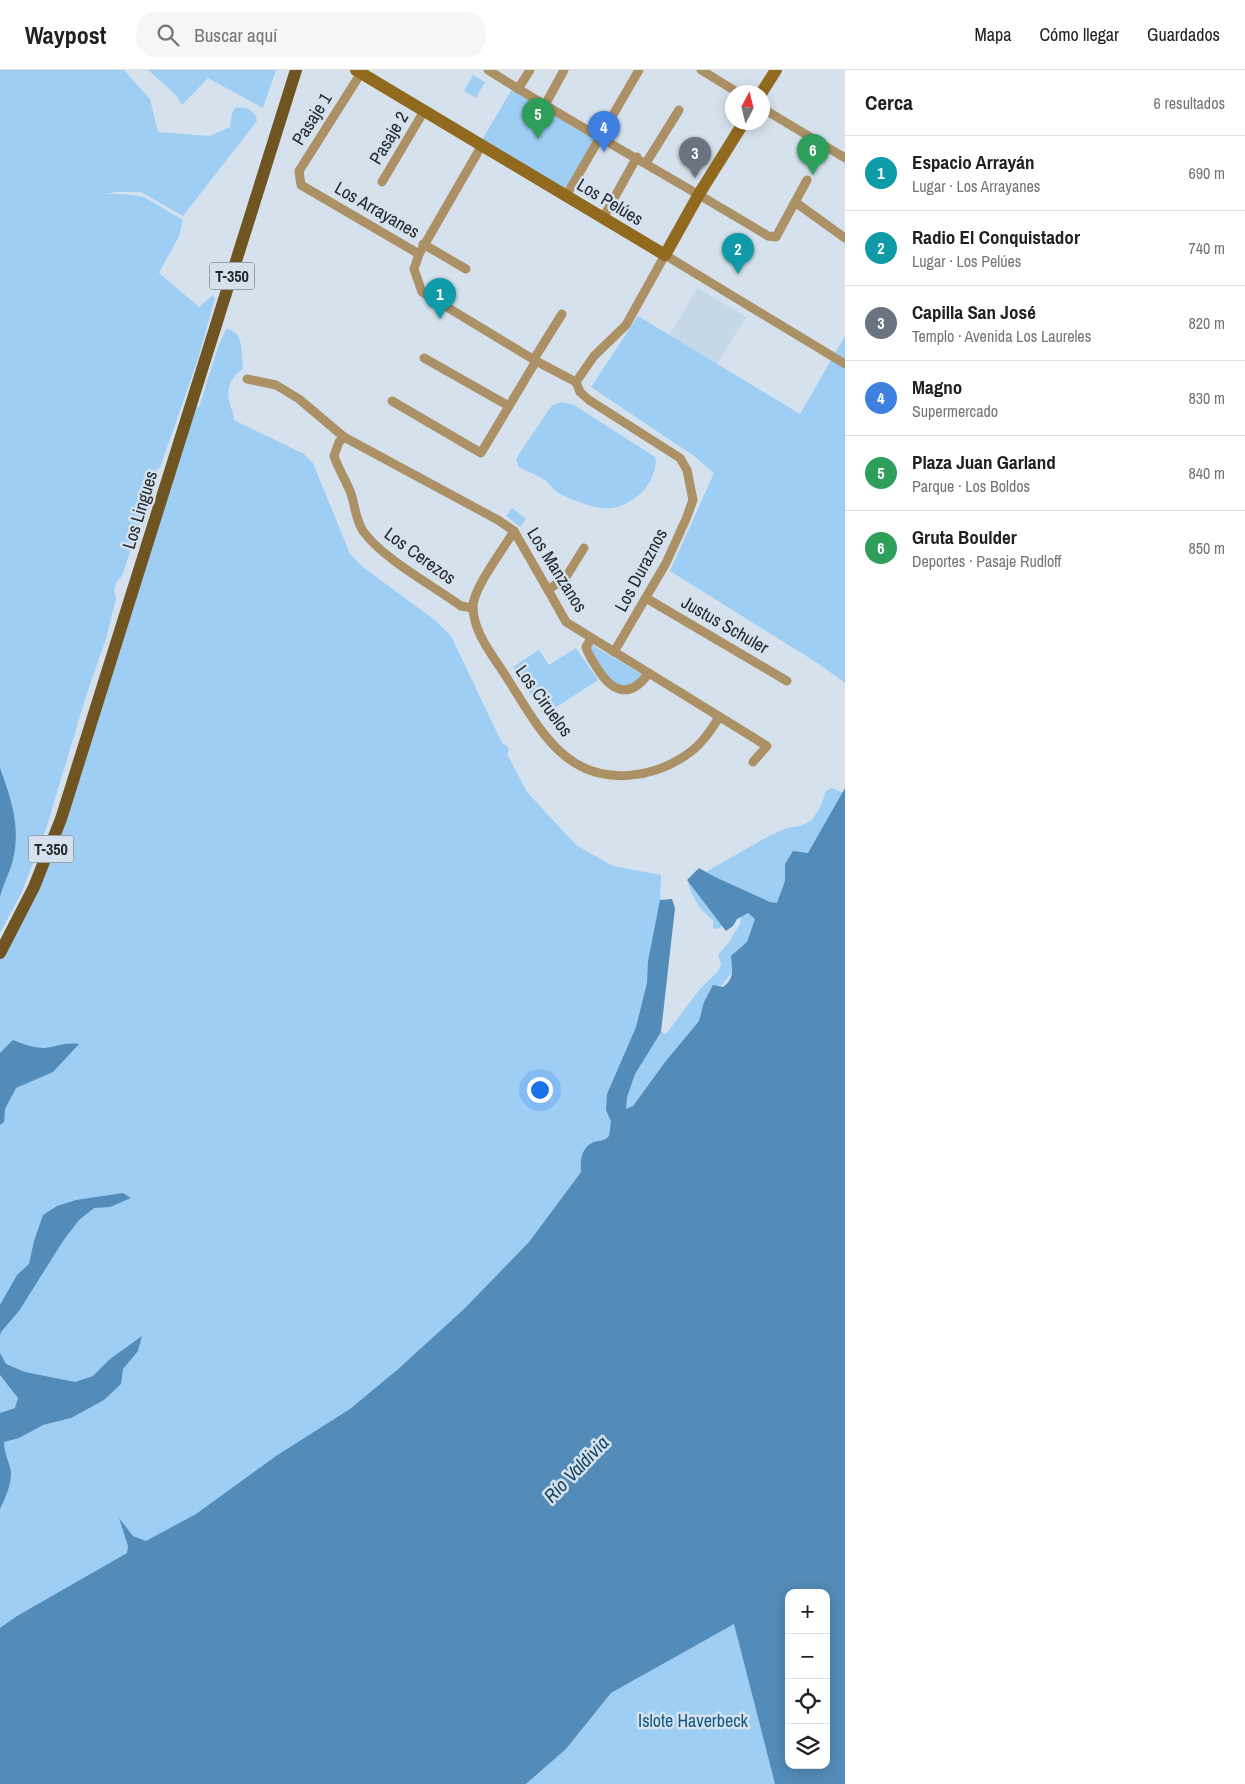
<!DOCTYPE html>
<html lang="es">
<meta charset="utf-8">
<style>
:root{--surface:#fff;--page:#f6f6f6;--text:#202124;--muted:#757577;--line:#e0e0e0;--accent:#936914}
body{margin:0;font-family:"Archivo Narrow",sans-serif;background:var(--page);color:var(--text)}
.controls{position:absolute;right:15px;bottom:15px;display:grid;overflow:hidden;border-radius:10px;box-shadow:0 2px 12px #0003}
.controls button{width:45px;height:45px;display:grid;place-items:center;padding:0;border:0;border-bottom:1px solid var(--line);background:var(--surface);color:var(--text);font:25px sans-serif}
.compass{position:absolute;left:725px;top:15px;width:45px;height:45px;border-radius:50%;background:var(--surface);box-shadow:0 2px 12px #0003;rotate:7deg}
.you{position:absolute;left:539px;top:1019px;width:18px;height:18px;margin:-12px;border:4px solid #fff;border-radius:50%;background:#1a73e8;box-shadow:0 0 0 8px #1a73e833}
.badge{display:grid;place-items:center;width:32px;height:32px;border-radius:50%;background:var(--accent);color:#fff;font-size:16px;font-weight:700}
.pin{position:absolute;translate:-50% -41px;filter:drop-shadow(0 1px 2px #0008)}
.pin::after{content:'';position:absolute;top:26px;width:18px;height:15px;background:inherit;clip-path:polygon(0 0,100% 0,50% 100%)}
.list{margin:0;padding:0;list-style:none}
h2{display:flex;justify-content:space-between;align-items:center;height:65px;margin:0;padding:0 20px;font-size:21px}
h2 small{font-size:16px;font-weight:400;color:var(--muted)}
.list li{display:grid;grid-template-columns:32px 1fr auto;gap:15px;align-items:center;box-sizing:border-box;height:75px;padding:0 20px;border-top:1px solid var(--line)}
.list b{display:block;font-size:19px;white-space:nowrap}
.list p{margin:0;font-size:16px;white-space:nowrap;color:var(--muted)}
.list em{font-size:16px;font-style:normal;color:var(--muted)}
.icon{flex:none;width:28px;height:28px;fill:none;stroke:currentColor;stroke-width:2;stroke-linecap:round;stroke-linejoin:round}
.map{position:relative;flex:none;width:845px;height:1714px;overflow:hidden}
header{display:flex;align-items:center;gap:30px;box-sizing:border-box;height:70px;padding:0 25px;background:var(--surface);border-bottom:1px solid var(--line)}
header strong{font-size:24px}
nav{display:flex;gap:28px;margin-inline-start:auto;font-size:18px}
.search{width:350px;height:45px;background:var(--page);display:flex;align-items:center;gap:12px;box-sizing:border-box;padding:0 18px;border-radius:20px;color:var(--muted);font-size:19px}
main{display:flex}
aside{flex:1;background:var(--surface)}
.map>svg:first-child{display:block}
</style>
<header>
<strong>Waypost</strong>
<div class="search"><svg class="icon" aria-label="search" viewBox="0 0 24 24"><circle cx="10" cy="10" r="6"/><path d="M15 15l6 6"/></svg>Buscar aquí</div>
<nav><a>Mapa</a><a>Cómo llegar</a><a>Guardados</a></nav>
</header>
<main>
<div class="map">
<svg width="845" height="1714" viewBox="0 0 845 1714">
<rect width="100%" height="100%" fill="#d5e2ed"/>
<path fill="#c5d8e8" d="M698 218 746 247 717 294 669 265Z"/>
<g fill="#9fcef5">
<path d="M0 0H124L150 29 158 62 210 66 230 57 232 43 235 38C245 36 256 40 257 51L183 146 141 122H117L106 124H124L144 127 183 150 179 166 159 203 199 237 213 225 215 229 198 289 160 398 157 399 122 506 117 511 114 521 116 528 106 569 87 623 46 759 21 824 0 863Z"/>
<path d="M148 0H276L263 38 208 8 182 35 176 25Z"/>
<path d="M473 5 485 12 476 28 464 21Z"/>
<path d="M512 19 595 69 565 119 482 70Z"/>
<path d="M638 246 800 344 845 266V613L819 594 670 501 714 403 694 386 591 317Z"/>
<path d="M226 259C245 261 241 284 243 299 232 306 226 317 229 330 230 337 234 343 234 350L304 384 313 393 350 484 363 497 436 551 451 566 502 673 507 676 509 681 507 684 527 722 576 775 613 796 661 805 660 829 664 832 658 968 661 962 666 964 699 920 719 900 721 894 718 885 729 872 741 852 740 848C731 845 726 855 718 859L713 858V850C700 840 692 828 688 812L769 766 787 758 800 756 811 751 820 738 826 721 832 718 844 723 792 825 701 942 699 951 665 992 633 1036C621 1042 612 1054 609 1066L602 1071 581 1098V1102L529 1172 464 1239 397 1300 338 1351 196 1444 0 1564V883L32 821 196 336 199 337 218 277Z"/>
<path d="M562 332 574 335 655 387C658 396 651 411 645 419 626 439 608 443 582 433 573 430 565 427 557 422 552 419 549 412 543 409 536 404 527 402 519 397L516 390 519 384 550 338 553 335Z"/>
<path d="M512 438 526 449 520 457 506 446Z"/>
<path d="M592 575 643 605 641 610 621 618 610 613 589 579Z"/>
<path d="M576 578 598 610 544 645 513 597 539 580 549 595Z"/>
<path d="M734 1553 775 1714H526L566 1679 611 1623Z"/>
</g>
<g fill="#538cb8" fill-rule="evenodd">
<path d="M0 698C11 728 21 758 13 790 10 802 3 814 0 827Z"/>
<path d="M845 718V1714H775L734 1554 611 1623 566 1679 526 1714H0V1558L17 1546 127 1483 128 1476 119 1448 133 1466 146 1471 196 1444 276 1386 350 1339 397 1300 464 1239 529 1172 581 1102C580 1091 581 1077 594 1072 601 1070 602 1072 609 1066L611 1051 606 1040 607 1024 636 957 647 913 648 891 660 830 672 829 675 838 661 962 635 1004 627 1027 626 1039 633 1036 665 992 699 951 704 932 713 915 723 917C735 908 732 900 731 886L747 872 755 849 748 843 737 849 733 856 726 861 687 810 699 798 715 807 770 832 777 833 785 811V794L793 781 808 783ZM789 1523H826V1695H789Z"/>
<path d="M13 970C23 974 33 978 44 978 57 977 63 972 79 974L53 1002 16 1018 5 1039 4 1052 0 1055V983Z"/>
<path d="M123 1123 131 1128 110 1137 94 1138 79 1150 63 1171 19 1241 1 1262 0 1266V1235L17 1205 29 1194 34 1171 43 1145 57 1136 76 1130Z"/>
<path d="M142 1266 138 1281 123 1299 121 1314 104 1330 71 1348 43 1355 19 1368 4 1372C4 1386 11 1394 11 1404 11 1415 5 1429 0 1439V1343L15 1338 18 1328 0 1305V1283L6 1294 25 1302 75 1312 93 1306 110 1289Z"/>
</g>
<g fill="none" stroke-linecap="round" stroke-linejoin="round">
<g stroke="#ac9166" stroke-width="9">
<path d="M488 0C580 58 676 110 768 166L776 167 807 110"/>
<path d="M701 0 737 22"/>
<path d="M361 3 299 101 301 115 419 184 414 199 422 222 536 291 576 312 580 322 589 330 680 388 687 400 693 430 686 449 666 493 614 582"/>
<path d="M518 19 530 0"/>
<path d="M545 35 564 0"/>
<path d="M762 38 845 88"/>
<path d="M646 93 679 40"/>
<path d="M382 112 424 41"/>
<path d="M566 126 639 0"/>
<path d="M795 132 845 168"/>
<path d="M603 148 637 87"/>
<path d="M423 174 466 199"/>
<path d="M419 184 482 75"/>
<path d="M424 288 509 336"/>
<path d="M534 289 562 244"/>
<path d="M247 309 276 315 299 329 344 367 498 450 514 461 548 520 566 552 767 676 753 692"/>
<path d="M576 312 594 286 626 255 665 185 845 294"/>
<path d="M392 331 481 383 536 291"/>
<path d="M344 367 339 372 334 386C338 398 345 409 350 421 355 433 355 449 363 461 383 489 432 515 461 536L473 538"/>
<path d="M514 461C504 478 472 520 473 537 473 563 494 587 507 608 523 633 541 666 564 685 602 717 656 709 693 680 704 671 712 659 719 647"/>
<path d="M548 520 566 507 584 478"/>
<path d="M646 528 787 611"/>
<path d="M591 569 586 577C588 585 593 591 597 598 611 621 629 630 648 604"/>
</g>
<g stroke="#926a1f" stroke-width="12">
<path d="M356 0 665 185 699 124 744 52"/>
<path d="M762 22 776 0"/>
</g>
<path stroke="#705421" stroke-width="12" d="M0 883 34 817 61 749 296 0"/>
</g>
<g text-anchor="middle" stroke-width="5" stroke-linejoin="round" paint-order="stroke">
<g fill="#d5e2ed" stroke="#5a6167" stroke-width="1">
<rect x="209.5" y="192.5" width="45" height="27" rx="4"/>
<rect x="28.5" y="765.5" width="45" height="27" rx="4"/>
</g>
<g font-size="16" font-weight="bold" fill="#252a2e">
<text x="232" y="212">T-350</text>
<text x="51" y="785">T-350</text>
</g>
<g font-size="18" fill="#252a2e" stroke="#d5e2ed">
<text transform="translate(312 49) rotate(-58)" y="6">Pasaje 1</text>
<text transform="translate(389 68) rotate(-59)" y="6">Pasaje 2</text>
<text transform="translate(610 132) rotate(31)" y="6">Los Pelúes</text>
<text transform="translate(377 140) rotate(30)" y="6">Los Arrayanes</text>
<text transform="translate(140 440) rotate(-73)" y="6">Los Lingues</text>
<text transform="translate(420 486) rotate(36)" y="6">Los Cerezos</text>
<text transform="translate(557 500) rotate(58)" y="6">Los Manzanos</text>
<text transform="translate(641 500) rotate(-62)" y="6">Los Duraznos</text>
<text transform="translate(725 555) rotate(30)" y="6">Justus Schuler</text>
<text transform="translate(544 631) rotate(54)" y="6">Los Ciruelos</text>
</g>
<g font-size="18" fill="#145682" stroke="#d5e2ed">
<text x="693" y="1657">Islote Haverbeck</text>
</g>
<g font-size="19" font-style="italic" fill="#174362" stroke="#d5e2ed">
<text transform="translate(576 1399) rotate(-46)" y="7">Río Valdivia</text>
</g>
</g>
</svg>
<div class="controls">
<button>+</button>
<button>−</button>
<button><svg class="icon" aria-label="locate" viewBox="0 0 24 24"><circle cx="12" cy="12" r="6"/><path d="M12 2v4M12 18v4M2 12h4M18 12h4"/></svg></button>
<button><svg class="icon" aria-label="layers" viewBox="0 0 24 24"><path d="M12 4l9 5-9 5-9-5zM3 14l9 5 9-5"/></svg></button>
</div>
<svg class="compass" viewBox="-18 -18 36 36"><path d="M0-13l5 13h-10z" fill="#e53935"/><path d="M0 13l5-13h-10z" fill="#757577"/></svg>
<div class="you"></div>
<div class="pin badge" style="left:440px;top:249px;background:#0f9aa8">1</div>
<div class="pin badge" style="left:738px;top:204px;background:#0f9aa8">2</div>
<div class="pin badge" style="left:695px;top:108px;background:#6b7280">3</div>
<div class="pin badge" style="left:604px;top:82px;background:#3f7fe0">4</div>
<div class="pin badge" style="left:538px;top:69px;background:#2e9e5b">5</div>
<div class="pin badge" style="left:813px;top:105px;background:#2e9e5b">6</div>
</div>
<aside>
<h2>Cerca<small>6 resultados</small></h2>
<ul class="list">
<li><span class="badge" style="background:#0f9aa8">1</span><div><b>Espacio Arrayán</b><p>Lugar · Los Arrayanes</p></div><em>690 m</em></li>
<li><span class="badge" style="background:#0f9aa8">2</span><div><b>Radio El Conquistador</b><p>Lugar · Los Pelúes</p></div><em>740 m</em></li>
<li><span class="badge" style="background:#6b7280">3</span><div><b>Capilla San José</b><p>Templo · Avenida Los Laureles</p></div><em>820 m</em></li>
<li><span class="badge" style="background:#3f7fe0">4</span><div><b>Magno</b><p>Supermercado</p></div><em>830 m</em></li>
<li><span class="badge" style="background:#2e9e5b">5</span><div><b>Plaza Juan Garland</b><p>Parque · Los Boldos</p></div><em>840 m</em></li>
<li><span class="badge" style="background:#2e9e5b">6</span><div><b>Gruta Boulder</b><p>Deportes · Pasaje Rudloff</p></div><em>850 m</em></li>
</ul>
</aside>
</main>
